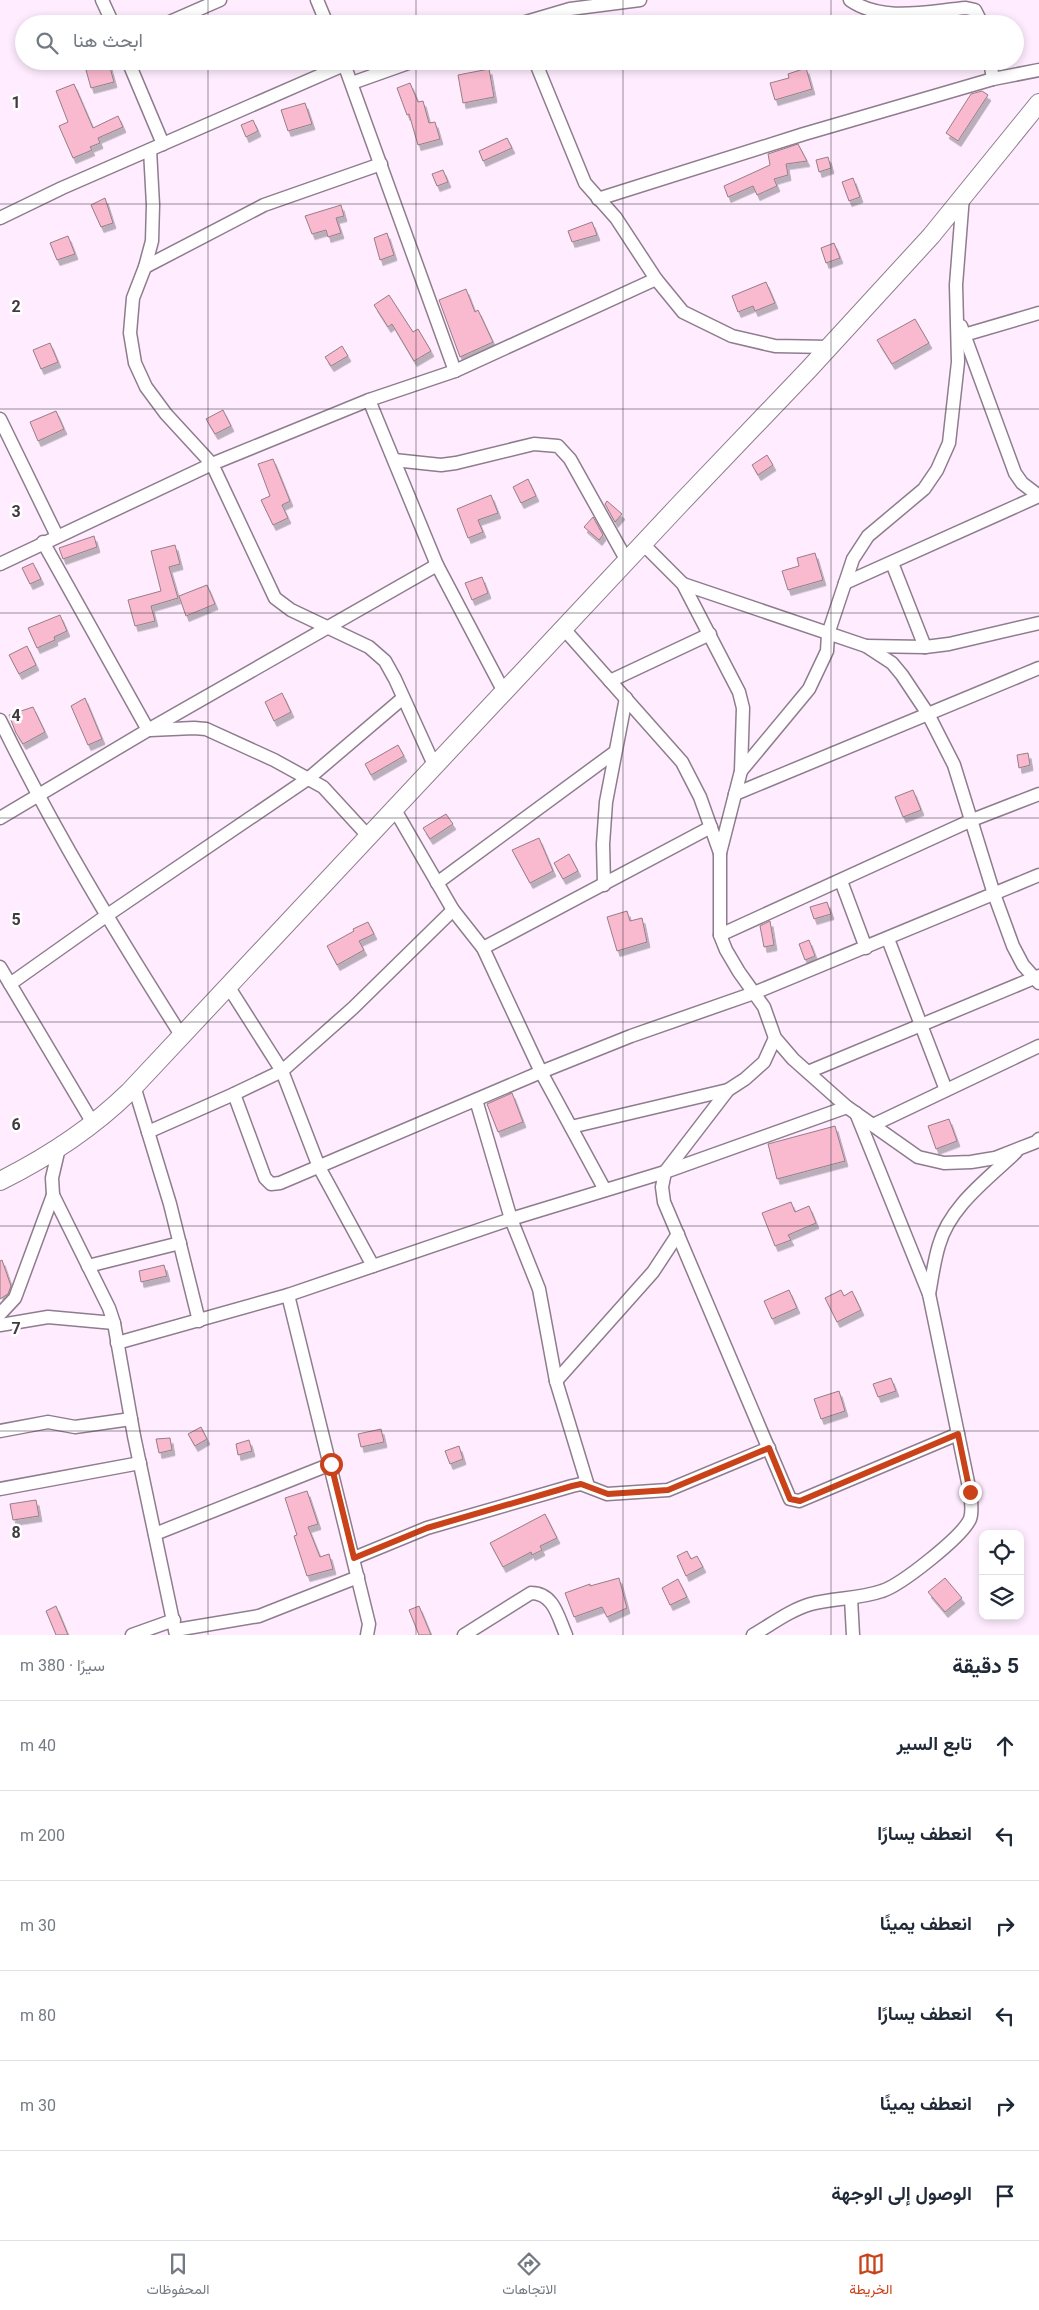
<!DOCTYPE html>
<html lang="ar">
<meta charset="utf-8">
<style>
:root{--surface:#fff;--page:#f2f2f3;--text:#1f2937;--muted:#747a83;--line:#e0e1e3;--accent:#ca4219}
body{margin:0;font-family:Roboto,Vazirmatn,sans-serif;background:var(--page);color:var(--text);direction:rtl}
.controls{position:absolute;right:15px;bottom:15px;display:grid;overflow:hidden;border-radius:10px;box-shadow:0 2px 8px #0003}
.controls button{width:45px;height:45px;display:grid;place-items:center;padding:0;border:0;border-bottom:1px solid var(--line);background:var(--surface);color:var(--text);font:25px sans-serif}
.stop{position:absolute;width:15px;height:15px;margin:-11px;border:4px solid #ca4219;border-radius:50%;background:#fff}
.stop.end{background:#ca4219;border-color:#fff;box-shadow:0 1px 5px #0008}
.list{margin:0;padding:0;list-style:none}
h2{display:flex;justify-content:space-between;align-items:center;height:65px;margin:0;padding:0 20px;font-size:21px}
h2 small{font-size:16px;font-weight:400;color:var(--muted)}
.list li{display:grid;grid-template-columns:32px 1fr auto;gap:15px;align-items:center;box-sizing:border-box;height:90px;padding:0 20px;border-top:1px solid var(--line)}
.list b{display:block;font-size:19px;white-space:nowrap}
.list em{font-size:16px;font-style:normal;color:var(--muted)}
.icon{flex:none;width:28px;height:28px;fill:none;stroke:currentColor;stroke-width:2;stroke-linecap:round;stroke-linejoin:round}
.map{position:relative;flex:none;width:1039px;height:1635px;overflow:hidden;direction:ltr}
.search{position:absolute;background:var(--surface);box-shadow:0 2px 8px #0003;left:15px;right:15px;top:15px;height:55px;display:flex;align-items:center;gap:12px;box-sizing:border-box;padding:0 18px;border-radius:28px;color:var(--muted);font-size:19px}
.sheet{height:605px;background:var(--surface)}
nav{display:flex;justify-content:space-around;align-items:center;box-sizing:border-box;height:70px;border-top:1px solid var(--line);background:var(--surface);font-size:14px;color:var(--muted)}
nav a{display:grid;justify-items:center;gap:2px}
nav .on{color:var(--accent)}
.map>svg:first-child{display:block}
</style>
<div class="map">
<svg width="1039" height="1635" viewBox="0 0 1039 1635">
<defs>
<filter id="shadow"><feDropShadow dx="3" dy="5.5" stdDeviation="0" flood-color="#0004"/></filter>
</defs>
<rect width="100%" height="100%" fill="#ffedff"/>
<g fill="#f9b9cf" stroke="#957e85" filter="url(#shadow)">
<path d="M109 64 114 82 91 88 86 70Z"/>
<path d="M806 68 812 89 775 100 770 83 789 78 788 74Z"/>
<path d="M489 69 494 97 463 103 458 75Z"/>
<path d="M410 83 418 102 423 101 429 123 435 122 440 139 418 145 409 114 407 115 397 88Z"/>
<path d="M74 84 93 128 118 116 123 127 98 138 100 143 90 147 92 150 73 158 59 126 68 122 56 91Z"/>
<path d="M982 91 988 95 958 141 946 133 971 94Z"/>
<path d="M305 103 312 124 288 131 281 110Z"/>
<path d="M253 120 258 131 246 137 241 125Z"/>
<path d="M507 138 512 148 483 161 479 151Z"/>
<path d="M798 144 807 161 786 164 788 175 774 179 777 186 757 195 753 186 728 197 724 186 770 165 768 154Z"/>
<path d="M828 157 831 168 819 172 816 160Z"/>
<path d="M443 170 448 182 437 186 432 174Z"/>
<path d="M853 178 860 197 849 201 842 182Z"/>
<path d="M105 198 113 223 101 227 91 205Z"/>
<path d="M341 205 344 216 336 218 341 233 328 237 326 230 312 234 305 216Z"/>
<path d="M592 222 597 235 572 242 568 231Z"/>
<path d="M387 233 394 255 380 260 374 238Z"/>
<path d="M68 236 75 254 57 260 50 243Z"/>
<path d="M834 243 840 258 826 263 821 248Z"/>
<path d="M766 282 775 303 755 311 753 306 738 312 732 296Z"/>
<path d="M466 289 475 312 478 310 493 342 460 357 439 300Z"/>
<path d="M389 295 413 332 418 329 431 351 414 361 392 324 388 327 374 305Z"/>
<path d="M915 319 929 343 892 364 877 340Z"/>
<path d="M50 343 58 362 41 369 33 350Z"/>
<path d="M342 346 348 356 331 366 325 357Z"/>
<path d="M223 410 231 426 215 434 206 419Z"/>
<path d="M56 411 64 429 38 441 30 422Z"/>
<path d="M767 455 773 465 758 475 752 465Z"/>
<path d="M273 459 290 501 282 505 288 518 273 525 261 500 270 496 258 464Z"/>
<path d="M528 479 536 496 521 503 513 487Z"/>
<path d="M491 495 498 513 478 520 483 532 468 538 457 509Z"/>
<path d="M607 501 622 514 615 522 605 504Z"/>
<path d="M593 517 603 535 599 540 584 527Z"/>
<path d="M94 536 97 547 63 559 59 548Z"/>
<path d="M175 545 180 564 169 567 178 598 151 606 155 621 135 626 128 600 161 591 151 551Z"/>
<path d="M815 553 823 580 788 590 782 571 799 566 797 558Z"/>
<path d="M33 563 41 579 30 584 22 568Z"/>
<path d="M482 577 488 593 472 600 465 583Z"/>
<path d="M207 585 215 604 186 616 179 596Z"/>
<path d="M60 615 67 631 54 637 55 640 37 648 28 628Z"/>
<path d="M27 646 36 665 19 674 9 655Z"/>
<path d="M282 693 291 712 274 721 265 702Z"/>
<path d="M85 698 102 739 88 745 71 706Z"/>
<path d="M33 707 45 732 23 744 16 733 9 715Z"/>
<path d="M398 745 404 756 371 775 365 764Z"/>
<path d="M1028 753 1030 765 1019 768 1017 755Z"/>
<path d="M913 790 921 810 903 817 895 797Z"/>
<path d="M446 814 453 824 430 839 423 828Z"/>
<path d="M539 838 553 871 530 883 512 850Z"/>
<path d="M569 854 578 871 563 879 554 863Z"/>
<path d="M827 902 831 914 814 919 810 907Z"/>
<path d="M627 911 630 921 642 918 647 942 617 951 607 917Z"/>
<path d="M770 921 774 945 764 947 760 926Z"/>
<path d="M368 922 374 934 359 941 364 950 337 965 327 946 354 931 353 929Z"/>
<path d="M809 940 815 956 805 960 799 944Z"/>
<path d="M512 1093 523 1122 498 1132 487 1104Z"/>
<path d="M949 1119 957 1141 936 1149 928 1126Z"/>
<path d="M835 1126 845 1161 777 1179 768 1144Z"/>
<path d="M791 1202 795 1212 809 1206 816 1223 788 1235 791 1240 775 1246 762 1213Z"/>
<path d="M2 1260 11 1286 8 1294 0 1299V1261Z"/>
<path d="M164 1265 167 1276 141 1282 139 1271Z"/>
<path d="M789 1290 797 1308 772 1319 764 1301Z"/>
<path d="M841 1290 844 1296 852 1291 861 1310 837 1322 825 1298Z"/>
<path d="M891 1378 896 1391 878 1397 873 1384Z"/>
<path d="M839 1391 845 1411 821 1419 814 1399Z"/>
<path d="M201 1427 207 1439 195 1446 188 1434Z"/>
<path d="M381 1429 384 1442 361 1447 358 1434Z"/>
<path d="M170 1438 172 1450 159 1453 156 1439Z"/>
<path d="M249 1440 252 1451 238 1455 236 1444Z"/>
<path d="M459 1446 463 1459 450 1464 445 1451Z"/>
<path d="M307 1491 318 1524 308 1527 320 1557 329 1554 333 1569 307 1576 294 1536 297 1535 285 1498Z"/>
<path d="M36 1500 39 1516 13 1520 10 1504Z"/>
<path d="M545 1514 557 1538 540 1546 542 1550 532 1555 531 1552 503 1567 490 1543Z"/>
<path d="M687 1551 691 1559 697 1556 703 1567 686 1576 677 1556Z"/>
<path d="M619 1578 627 1608 607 1617 602 1607 574 1617 565 1593 590 1584V1586Z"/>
<path d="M945 1578 962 1598 945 1612 928 1592Z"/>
<path d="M678 1579 687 1597 670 1605 662 1588Z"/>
<path d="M56 1606 68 1635H56L46 1611Z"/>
<path d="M419 1606 431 1635H419L409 1610Z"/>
</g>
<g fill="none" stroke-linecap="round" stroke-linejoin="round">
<g stroke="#8d7d8d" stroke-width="15">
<g id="street">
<path d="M102 0 113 24"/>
<path d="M317 0 327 24"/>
<path d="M850 0C883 23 929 11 966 8L975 10 982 24"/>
<path d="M165 24 220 0"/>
<path d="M519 24 570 9 640 0"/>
<path d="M128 61 163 144"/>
<path d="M343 61 455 371"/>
<path d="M535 61 585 183 616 218 656 279 683 312 732 336 775 346 829 347"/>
<path d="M990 61 993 79"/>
<path d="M352 83 414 61"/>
<path d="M150 150 153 205 152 241 145 267 133 298 130 333 135 363 146 387 166 414 212 464 275 598 291 610 369 647 385 661 395 679 435 767"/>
<path d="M598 199 804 134 993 79 1039 70"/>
<path d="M0 218 62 188 344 65"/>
<path d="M145 267 264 205 381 164"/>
<path d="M961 326 1015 473 1022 483 1039 496"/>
<path d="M964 335 1039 313"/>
<path d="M369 400 437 565 504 692"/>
<path d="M0 419 57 536"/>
<path d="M394 460 441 465 456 463 534 444 558 446 570 459 627 561"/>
<path d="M43 542 148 730"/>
<path d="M643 544 683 584 739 692 743 708 741 771 720 853V935L726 950 739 972 764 1007 775 1038 793 1059 847 1107 918 1157 944 1163 971 1162 995 1158 1036 1142 1039 1139"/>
<path d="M892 563 925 647"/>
<path d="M0 564 212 464 369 400 455 371 656 279"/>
<path d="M845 583 1039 496"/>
<path d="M683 584 866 646 892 663 902 675 928 714 954 765 994 894 1013 946 1023 965 1039 983"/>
<path d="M564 629 682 762 700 797 720 853"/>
<path d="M866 646 925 647 949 644 1039 623"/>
<path d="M610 681 710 634"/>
<path d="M0 720C54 831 115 931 181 1035"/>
<path d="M150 730 194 728 206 729 274 760 323 787 369 837"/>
<path d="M741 771 809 689 827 651 828 634 853 559 868 536 924 489 937 470 949 443 958 362 956 285 963 196"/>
<path d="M735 794 1039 668"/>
<path d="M395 810 453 910 483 948 541 1072 605 1190"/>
<path d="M0 818 148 730 437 565"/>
<path d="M841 881 866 948"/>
<path d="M437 883 615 752"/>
<path d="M604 885 603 844 606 802 626 698"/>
<path d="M720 935 972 820 1039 794"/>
<path d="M888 939 946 1090"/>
<path d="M483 948 711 827"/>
<path d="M0 967 94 1125"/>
<path d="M10 984 106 916 309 778 403 698"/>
<path d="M228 986 282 1071 319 1167 373 1266"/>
<path d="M775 1038 764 1062 745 1079 728 1090 665 1172 662 1187 664 1202 790 1499 799 1501 958 1434"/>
<path d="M808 1072 1039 976"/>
<path d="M134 1086 170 1204 199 1321"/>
<path d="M234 1094 265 1178 271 1184 280 1183 541 1072 631 1036 754 993 1039 875"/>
<path d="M476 1100 511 1219 539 1289 556 1381 588 1486"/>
<path d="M873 1125 1039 1046"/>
<path d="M571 1127 728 1090"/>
<path d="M148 1132 234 1094 282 1071 353 1008 453 910"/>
<path d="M59 1148 52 1178 53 1195 109 1308 114 1323 134 1436 176 1635"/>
<path d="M88 1266 180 1243"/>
<path d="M929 1294C932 1278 934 1261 939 1245 950 1206 988 1179 1016 1152"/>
<path d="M288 1295 369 1624 367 1635"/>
<path d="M0 1314 15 1298 53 1195"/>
<path d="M0 1325 48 1317 114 1323"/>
<path d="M117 1343 288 1295 511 1219 665 1172 847 1107"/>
<path d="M556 1381 653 1272 678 1234"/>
<path d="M0 1431 48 1422 75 1427 131 1419"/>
<path d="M0 1489 140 1463"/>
<path d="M155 1534 331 1464"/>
<path d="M354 1558 427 1528 572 1486 581 1484 607 1494 668 1490 769 1448"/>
<path d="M851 1598 853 1635"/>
<path d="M176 1630 259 1616 358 1577"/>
<path d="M132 1635 174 1620"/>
<path d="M464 1635 531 1593C554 1593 558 1617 566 1635"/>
<path d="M753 1635C772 1624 790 1610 811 1604 834 1598 859 1599 882 1591 901 1585 962 1537 970 1519 973 1511 971 1501 970 1492L929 1294 856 1113"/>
</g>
</g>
<g stroke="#8d7d8d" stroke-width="20">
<path id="secondary" d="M0 1181C48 1157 90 1130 129 1092L680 504 809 369 931 236 1039 103"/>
</g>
<use href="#street" stroke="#fff" stroke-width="12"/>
<use href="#secondary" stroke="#fff" stroke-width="18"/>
</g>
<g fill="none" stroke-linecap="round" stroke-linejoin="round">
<path stroke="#ca4219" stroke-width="6" d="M331 1464 354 1558 427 1528 572 1486 581 1484 608 1494 668 1490 769 1448 790 1499 800 1501 958 1434 970 1492"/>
</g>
<path fill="none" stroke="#413a41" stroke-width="1" stroke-opacity="0.55" d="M208 0V24M416 0V24M623 0V24M831 0V24M208 61V1635M416 61V1635M623 61V1635M831 61V1635M0 204H1039M0 409H1039M0 613H1039M0 818H1039M0 1022H1039M0 1226H1039M0 1431H1039"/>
<g font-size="16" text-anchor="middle" font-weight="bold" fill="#413a41" stroke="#fff" stroke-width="5" stroke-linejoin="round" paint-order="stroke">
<text x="16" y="108">1</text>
<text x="16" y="312">2</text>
<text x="16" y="517">3</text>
<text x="16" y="721">4</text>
<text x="16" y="925">5</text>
<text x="16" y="1130">6</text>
<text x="16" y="1334">7</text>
<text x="16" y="1538">8</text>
</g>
</svg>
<div class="controls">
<button><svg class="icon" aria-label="locate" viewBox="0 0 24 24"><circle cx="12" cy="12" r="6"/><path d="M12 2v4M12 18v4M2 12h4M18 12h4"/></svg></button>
<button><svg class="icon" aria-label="layers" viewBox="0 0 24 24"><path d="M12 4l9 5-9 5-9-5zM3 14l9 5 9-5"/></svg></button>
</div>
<div class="stop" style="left:331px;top:1464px"></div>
<div class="stop end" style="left:970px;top:1492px"></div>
<div class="search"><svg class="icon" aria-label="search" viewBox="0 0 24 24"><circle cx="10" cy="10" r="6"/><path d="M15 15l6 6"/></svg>ابحث هنا</div>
</div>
<section class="sheet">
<h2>5 دقيقة<small>سيرًا · 380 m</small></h2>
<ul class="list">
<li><svg class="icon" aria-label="ahead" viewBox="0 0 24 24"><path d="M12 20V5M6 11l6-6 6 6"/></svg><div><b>تابع السير</b></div><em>40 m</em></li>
<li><svg class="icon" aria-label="left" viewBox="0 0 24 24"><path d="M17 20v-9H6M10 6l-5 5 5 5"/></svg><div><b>انعطف يسارًا</b></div><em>200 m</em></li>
<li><svg class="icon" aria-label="right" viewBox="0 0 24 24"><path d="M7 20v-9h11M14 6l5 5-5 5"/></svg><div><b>انعطف يمينًا</b></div><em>30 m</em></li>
<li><svg class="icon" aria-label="left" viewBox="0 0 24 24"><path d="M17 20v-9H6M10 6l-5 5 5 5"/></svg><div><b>انعطف يسارًا</b></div><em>80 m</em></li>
<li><svg class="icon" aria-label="right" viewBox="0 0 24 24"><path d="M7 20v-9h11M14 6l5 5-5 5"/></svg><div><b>انعطف يمينًا</b></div><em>30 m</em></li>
<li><svg class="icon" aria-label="arrive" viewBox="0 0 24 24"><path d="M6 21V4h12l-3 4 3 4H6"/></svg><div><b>الوصول إلى الوجهة</b></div></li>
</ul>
</section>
<nav>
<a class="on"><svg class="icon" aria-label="map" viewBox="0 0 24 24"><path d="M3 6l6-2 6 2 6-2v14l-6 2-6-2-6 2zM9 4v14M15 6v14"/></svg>الخريطة</a>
<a><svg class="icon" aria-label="directions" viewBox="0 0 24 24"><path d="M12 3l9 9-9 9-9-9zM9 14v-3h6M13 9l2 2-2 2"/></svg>الاتجاهات</a>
<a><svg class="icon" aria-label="saved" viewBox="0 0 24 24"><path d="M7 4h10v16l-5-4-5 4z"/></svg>المحفوظات</a>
</nav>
